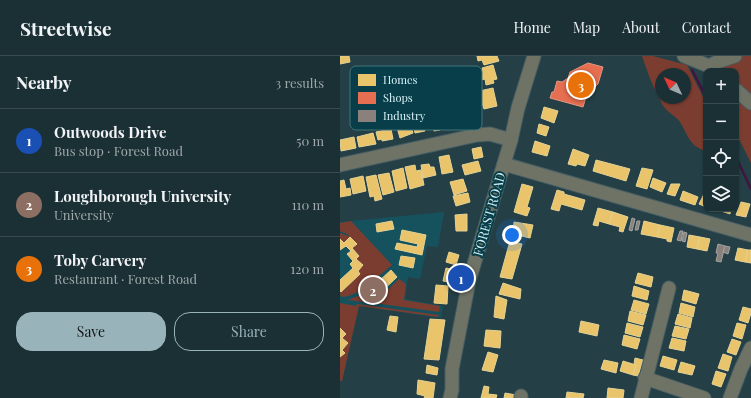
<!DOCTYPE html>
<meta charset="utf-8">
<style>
:root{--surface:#1b3034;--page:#24383c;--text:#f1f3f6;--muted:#a0a9ac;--line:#394b4f;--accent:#98b3b9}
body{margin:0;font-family:"Playfair Display",serif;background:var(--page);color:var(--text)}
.controls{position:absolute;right:12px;top:12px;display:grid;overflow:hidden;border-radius:8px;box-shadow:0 1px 3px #0004}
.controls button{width:36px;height:36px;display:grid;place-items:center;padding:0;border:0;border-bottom:1px solid var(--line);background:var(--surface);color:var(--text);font:20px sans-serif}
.compass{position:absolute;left:315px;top:12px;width:36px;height:36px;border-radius:50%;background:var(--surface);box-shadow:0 1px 3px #0004;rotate:314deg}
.you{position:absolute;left:172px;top:179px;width:14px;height:14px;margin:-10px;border:3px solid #fff;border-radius:50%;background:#1a73e8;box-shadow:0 0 0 6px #1a73e833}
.badge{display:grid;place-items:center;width:26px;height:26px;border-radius:50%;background:var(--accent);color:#fff;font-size:13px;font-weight:700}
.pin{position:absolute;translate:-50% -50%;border:2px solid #fff;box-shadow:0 1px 4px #0006}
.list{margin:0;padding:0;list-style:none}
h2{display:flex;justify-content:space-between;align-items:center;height:52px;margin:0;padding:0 16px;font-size:17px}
h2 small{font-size:13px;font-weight:400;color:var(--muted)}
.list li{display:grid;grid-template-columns:26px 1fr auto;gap:12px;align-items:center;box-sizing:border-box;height:64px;padding:0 16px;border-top:1px solid var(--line)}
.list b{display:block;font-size:15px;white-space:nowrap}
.list p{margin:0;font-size:13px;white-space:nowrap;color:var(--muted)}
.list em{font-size:13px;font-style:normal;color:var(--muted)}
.actions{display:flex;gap:8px;padding:12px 16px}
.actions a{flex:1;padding:9px 0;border:1px solid var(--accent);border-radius:16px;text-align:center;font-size:14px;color:var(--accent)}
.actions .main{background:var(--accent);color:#111}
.icon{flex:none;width:22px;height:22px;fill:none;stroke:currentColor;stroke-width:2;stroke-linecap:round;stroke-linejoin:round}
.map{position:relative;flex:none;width:411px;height:342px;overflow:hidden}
header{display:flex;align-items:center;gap:24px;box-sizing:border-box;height:56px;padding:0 20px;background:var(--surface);border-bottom:1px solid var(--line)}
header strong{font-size:19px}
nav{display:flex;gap:22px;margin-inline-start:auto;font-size:14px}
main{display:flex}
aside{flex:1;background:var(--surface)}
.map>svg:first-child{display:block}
</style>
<header>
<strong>Streetwise</strong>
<nav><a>Home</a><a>Map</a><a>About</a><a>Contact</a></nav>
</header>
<main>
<aside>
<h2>Nearby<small>3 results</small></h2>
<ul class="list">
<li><span class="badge" style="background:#1a4fb4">1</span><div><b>Outwoods Drive</b><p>Bus stop · Forest Road</p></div><em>50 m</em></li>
<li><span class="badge" style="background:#8d6e63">2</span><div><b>Loughborough University</b><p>University</p></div><em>110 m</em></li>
<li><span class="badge" style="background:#e8710a">3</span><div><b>Toby Carvery</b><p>Restaurant · Forest Road</p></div><em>120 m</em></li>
</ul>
<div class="actions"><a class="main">Save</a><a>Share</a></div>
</aside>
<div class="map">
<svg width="411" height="342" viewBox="0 0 411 342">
<rect width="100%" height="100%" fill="#244046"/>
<path fill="#16525e" d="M104 156 98 191 87 190 80 223 68 221 65 243 103 250 101 262 19 250 2 325H0V166Z"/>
<g fill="#7b3d2f" fill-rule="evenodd">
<path d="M302 0H313L347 9 366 47V95C349 90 348 79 340 66 336 60 328 57 324 51 322 49 321 46 320 43 312 29 307 15 302 0ZM321 18H345V42H321Z"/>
<path d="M397 0H411V41L396 29V15H379L371 8Z"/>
<path d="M396 38 411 50V107L396 77Z"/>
<path d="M11 165 52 209C38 220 20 240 2 241L0 239V237L20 218 18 215 22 209 16 203 19 199 12 192 17 188 4 187 0 183V177L8 180 9 179 0 175V167Z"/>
<path d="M59 223 66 228 64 244 100 250 99 256 34 247Z"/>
<path d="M23 238H27L33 244 31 247 8 244 10 243Z"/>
<path d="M0 247 16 250 17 248 99 259 98 261 19 250 2 325H0V301L4 297 2 294 8 287 2 282 0 272Z"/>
</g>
<g fill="#e9c46a" stroke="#e4d294">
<path d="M0 0H9L10 6 0 8Z"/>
<path d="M137 0H157L159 5 144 9 142 4 138 5Z"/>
<path d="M153 9 157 23 153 24 154 27 146 29 145 23 137 25 135 16 143 14 142 12Z"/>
<path d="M153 32 157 50 144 53 142 47 137 49 135 36Z"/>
<path d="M204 51 218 55 214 67 201 62Z"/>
<path d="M81 60 85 75 75 77 72 63Z"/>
<path d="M69 64 73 77 60 82 56 68Z"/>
<path d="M104 64 105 70 100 71V74L94 75 93 67Z"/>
<path d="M199 68 209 71 206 80 197 77Z"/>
<path d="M51 73 53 83 42 85V83L38 84 36 76Z"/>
<path d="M33 77 36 88 19 91 17 81Z"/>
<path d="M14 81 16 92 1 95 0 84Z"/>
<path d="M195 85 210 90 207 100 192 96Z"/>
<path d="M141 91 143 101 134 103 132 93Z"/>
<path d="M233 93 249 99 245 110 237 108 236 110 228 108Z"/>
<path d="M109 99 113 116 102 118 99 101Z"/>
<path d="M256 104 290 113 286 125 253 115Z"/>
<path d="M138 105 141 115 125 119 122 109Z"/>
<path d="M89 108 90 111H94L96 119 83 122 81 109Z"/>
<path d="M75 109 76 115 81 114 84 129 70 133 65 111Z"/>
<path d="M63 112 67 132 56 135 52 115Z"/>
<path d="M302 112 313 114 307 133 296 130Z"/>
<path d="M49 117 54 136 43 139 38 119Z"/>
<path d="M36 119 42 143 35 145 34 140 30 141 26 121Z"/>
<path d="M23 120 26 135 13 138 10 123Z"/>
<path d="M313 122 326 127 322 136 310 131Z"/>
<path d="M123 123 127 135 114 139 110 126Z"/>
<path d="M4 124 6 133 10 132 11 139 0 141V125Z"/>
<path d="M182 128 193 131 187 151 190 152 187 160 174 156Z"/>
<path d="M331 128H340L335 140 327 138Z"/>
<path d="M217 134 224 136V138L245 144 242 154 221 148 219 155 211 153Z"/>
<path d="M343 135 358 141 355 149 340 144Z"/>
<path d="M128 137 130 146 116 150 113 140Z"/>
<path d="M364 138 366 139V151L359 148Z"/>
<path d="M401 146 410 148 406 161 396 159Z"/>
<path d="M258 152 273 156 269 168 259 165 258 170 253 169Z"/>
<path d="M379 153H391L390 158 378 154Z"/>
<path d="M273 156 288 161 283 176 279 175 280 171 269 168Z"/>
<path d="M127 158V175H116L115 159Z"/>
<path d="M52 165 54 173 37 176 36 168Z"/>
<path d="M304 165 320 169 317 181 301 178Z"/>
<path d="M174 166 193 169 190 182 173 178Z"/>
<path d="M320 169 334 172 331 186 327 185V183L317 181Z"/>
<path d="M62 174 86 179 82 199 55 193 57 187 77 191 78 188 60 184Z"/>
<path d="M349 179 360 181 357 193 347 191Z"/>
<path d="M10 181 17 188 12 192 19 200 16 203 23 209 18 215 20 218 1 236 0 235V224L13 212 10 208 13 205 7 198 11 195 6 190 0 194V183L4 187Z"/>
<path d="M360 181 370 183 367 195 357 193Z"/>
<path d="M170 185 182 188 172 223 160 221Z"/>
<path d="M398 192 408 194 405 206 395 204Z"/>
<path d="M408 194H411V207L405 206Z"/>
<path d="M109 196 119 199 116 209 106 206Z"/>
<path d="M61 200 75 202 73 212 59 209Z"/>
<path d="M106 212 116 214 113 227 103 225Z"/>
<path d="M51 214 57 221 33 244 27 238 35 229H36L40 225H39Z"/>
<path d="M298 217 313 221 311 231 295 227Z"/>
<path d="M163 227 181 233 180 243 159 238Z"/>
<path d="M96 229 108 230 107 248 94 247Z"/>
<path d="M294 230 309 235 307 244 292 240Z"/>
<path d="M344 234 359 238 356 248 342 244Z"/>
<path d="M156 240 167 244 164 263 154 261Z"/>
<path d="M294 244 309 248 306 258 291 254Z"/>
<path d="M341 247 355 251 353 261 339 257Z"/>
<path d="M403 251 411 253V257L408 267 399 264Z"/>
<path d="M290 255 306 259 303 269 288 265Z"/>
<path d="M338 258 352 262 350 272 335 268Z"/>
<path d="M50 260 58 261 56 276 47 274Z"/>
<path d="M90 263 105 264 99 304 84 303Z"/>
<path d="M241 265 259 269 257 280 239 276Z"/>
<path d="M287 267 303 271 300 281 285 277Z"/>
<path d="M397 267 406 269 402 283 393 280Z"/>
<path d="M335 270 349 273 346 283 332 280Z"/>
<path d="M0 272 6 278 2 282 8 287 2 294 5 297 0 301Z"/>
<path d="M146 274 161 275 160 292 144 290Z"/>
<path d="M284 279 300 283 297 293 282 289Z"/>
<path d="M332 282 346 285 344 295 329 292Z"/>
<path d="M392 283 401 286 396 299 387 296Z"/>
<path d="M148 296 158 299 153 316 142 314Z"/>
<path d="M383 298 392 301 388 315 378 312Z"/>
<path d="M323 300 337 304 334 314 320 310Z"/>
<path d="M295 302 303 304 298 320 293 319 296 309 294 308Z"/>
<path d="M264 304 278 307 276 317 261 313Z"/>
<path d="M283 305 296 309 293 319 280 315Z"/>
<path d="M341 306 355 310 352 319 338 316Z"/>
<path d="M87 309 98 312 97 319 86 317Z"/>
<path d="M376 315 386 318 381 331 372 328Z"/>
<path d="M78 324 95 327 93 342H84L85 340 77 338Z"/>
<path d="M144 330 149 331 148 338 157 339 156 342H141Z"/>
<path d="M268 332 284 334 283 342H267Z"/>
<path d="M227 336 244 338 243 342H226Z"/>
<path d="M165 337 176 339V342H164Z"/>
</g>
<path fill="#e76f51" stroke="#e29683" d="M248 7 263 11 258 28 247 38 243 51 210 42 212 36H214L217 25 222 26 228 22 230 16Z"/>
<g fill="#8a817c" stroke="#a1a3a1">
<path d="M292 162 295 163 292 175 289 174Z"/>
<path d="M297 165H300L298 174H295Z"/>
<path d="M340 175H343L341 185 337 184Z"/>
<path d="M344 176 347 177 345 186 342 185Z"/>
<path d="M378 188 385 190 381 206 376 205 378 197H376Z"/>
<path d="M385 190 390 191 388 198 383 196Z"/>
</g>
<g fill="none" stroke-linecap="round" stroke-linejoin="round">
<g stroke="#42143f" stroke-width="2.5">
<path d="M352 14 366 41"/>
<path d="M396 101 411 133"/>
</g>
<g stroke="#475e63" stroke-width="15">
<g id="minor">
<path d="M344 0 369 10 375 15"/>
<path d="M369 10 377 6 395 0"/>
<path d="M396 34 411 47"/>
<path d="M164 108 411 179"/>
<path d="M0 109 137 79 150 78 171 84"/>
<path d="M305 322 364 342"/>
<path d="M110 342 112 334V313L129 225 171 84 178 52 194 0"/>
<path d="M181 342V340"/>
<path d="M301 342 329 232"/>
<path d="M390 342 401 313 411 292"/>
</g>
</g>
<use href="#minor" stroke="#6f7366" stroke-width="13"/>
</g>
<g text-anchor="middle" stroke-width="4" stroke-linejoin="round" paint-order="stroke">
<g font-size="13" fill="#d7f1f7" stroke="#073e49">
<text transform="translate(149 158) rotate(-74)" y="5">FOREST ROAD</text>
</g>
</g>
<rect x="10" y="10" width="132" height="64" rx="6" fill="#073e49" stroke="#45747d" stroke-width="1"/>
<rect x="18" y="18" width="18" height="12" fill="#e9c46a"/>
<rect x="18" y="36" width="18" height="12" fill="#e76f51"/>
<rect x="18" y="54" width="18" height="12" fill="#8a817c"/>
<g font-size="11" fill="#d7f1f7">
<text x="43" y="28">Homes</text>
<text x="43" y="46">Shops</text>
<text x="43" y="64">Industry</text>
</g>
</svg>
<div class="controls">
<button>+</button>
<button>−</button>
<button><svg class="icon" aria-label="locate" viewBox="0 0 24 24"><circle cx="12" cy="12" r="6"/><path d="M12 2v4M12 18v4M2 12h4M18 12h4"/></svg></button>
<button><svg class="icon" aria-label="layers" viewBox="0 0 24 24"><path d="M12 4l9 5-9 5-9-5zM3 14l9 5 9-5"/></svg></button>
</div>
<svg class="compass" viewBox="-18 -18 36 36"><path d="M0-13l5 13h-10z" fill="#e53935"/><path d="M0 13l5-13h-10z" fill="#a0a9ac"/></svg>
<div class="you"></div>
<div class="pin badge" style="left:121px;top:222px;background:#1a4fb4">1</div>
<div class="pin badge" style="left:33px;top:234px;background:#8d6e63">2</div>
<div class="pin badge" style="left:241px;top:29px;background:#e8710a">3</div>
</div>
</main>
